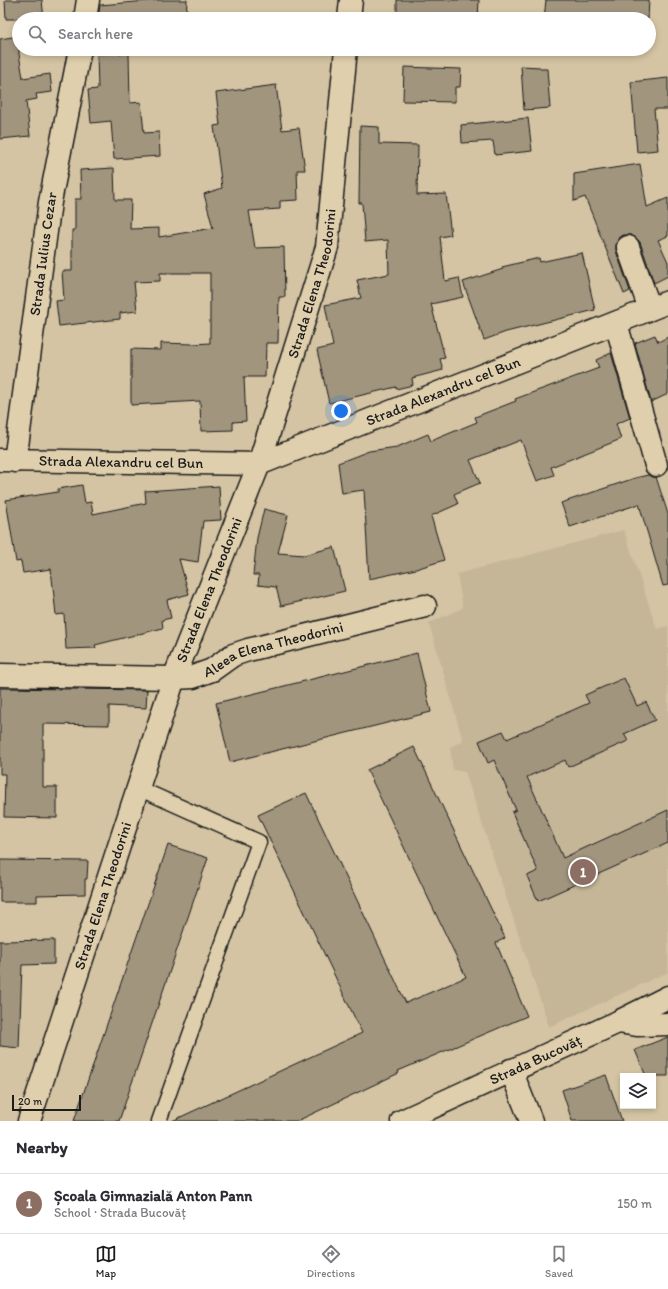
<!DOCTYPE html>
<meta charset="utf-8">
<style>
:root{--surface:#fff;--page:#f2f2f3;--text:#2b2b33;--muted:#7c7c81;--line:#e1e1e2;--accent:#1c1c1c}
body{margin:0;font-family:Itim,sans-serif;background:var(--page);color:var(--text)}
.controls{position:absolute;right:12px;bottom:12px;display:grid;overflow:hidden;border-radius:0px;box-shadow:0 2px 6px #0003}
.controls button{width:36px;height:36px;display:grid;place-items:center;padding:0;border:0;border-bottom:1px solid var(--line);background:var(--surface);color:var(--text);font:20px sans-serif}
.scale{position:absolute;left:12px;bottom:10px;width:69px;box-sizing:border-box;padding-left:4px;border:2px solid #1c1c1c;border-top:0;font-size:11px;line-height:14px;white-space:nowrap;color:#1c1c1c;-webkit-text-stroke:3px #e0cfac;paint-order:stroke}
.you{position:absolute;left:341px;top:411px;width:14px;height:14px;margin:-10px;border:3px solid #fff;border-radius:50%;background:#1a73e8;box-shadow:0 0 0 6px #1a73e833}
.badge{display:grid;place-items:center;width:26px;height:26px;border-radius:50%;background:var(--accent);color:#fff;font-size:13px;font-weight:700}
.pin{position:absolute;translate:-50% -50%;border:2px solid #fff;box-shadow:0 1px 4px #0006}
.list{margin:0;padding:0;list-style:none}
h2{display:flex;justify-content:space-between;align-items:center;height:52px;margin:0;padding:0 16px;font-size:17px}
h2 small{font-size:13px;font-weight:400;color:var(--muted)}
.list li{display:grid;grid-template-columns:26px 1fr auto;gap:12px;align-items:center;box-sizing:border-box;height:60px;padding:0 16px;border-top:1px solid var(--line)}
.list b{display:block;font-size:15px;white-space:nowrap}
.list p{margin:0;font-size:13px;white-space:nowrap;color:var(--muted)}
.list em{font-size:13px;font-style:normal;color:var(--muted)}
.icon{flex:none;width:22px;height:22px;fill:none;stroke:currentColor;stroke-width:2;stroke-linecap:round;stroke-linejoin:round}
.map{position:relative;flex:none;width:668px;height:1121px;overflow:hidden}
.search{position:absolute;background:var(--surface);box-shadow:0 2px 6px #0003;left:12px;right:12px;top:12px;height:44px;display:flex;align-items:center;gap:10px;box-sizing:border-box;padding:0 14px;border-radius:22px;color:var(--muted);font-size:15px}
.sheet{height:112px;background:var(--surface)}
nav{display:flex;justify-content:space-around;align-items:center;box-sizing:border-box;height:56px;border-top:1px solid var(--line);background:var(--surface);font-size:11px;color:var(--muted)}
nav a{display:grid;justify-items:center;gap:2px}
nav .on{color:var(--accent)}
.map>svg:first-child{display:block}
</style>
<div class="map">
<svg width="668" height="1121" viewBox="0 0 668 1121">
<rect width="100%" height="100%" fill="#d4c4a3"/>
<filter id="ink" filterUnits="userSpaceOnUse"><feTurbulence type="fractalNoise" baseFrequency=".025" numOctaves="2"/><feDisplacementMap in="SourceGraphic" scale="8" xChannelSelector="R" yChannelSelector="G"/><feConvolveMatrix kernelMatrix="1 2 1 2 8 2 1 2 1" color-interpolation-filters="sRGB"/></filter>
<g filter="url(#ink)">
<path fill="#c5b698" d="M624 530 657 629 668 626V972L549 1027 465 772 453 770 450 747 463 741 429 623 463 608 457 574Z"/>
<g fill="#a1957e" stroke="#1c1c1c">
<path d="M5 0H42L44 19H6Z"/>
<path d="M159 0H187L186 19H98L100 5Z"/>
<path d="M397 0H479L478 19 397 14Z"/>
<path d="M546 0H649L648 19H544Z"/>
<path d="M19 36V54L23 78 50 74 52 92 36 94 37 99 26 101 30 136 0 139V39Z"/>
<path d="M129 53 130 103 141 102 144 133 159 132 160 156 114 159 111 121 91 123 88 90 98 89 97 54Z"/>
<path d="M521 66 540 67V69H547L550 108 524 110Z"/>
<path d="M404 67 461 69 460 87H455V102L403 101Z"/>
<path d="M668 78V109H654L658 150 637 152 631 82Z"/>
<path d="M276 85 282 130 299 128 305 170H297L298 200 280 201V209L249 211 255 248 284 247 285 297H279L278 343H266L265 377H244L246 421 233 422V430L201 431 200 401 131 405V349L161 350V343L193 344 210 343V273H160V281L134 282 137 311 120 313V319L59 326 56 301 64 300 62 271H72V230H75V199H81L80 170 114 168 115 200H131L130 229 159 228V237L213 228 204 194 222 188 214 126 220 125 216 93Z"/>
<path d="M528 118 532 151 495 155 493 141 462 143 461 125Z"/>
<path d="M360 126 379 127V144L418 145 417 195 446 194 451 235 440 237 445 281 459 278 463 297 431 304 445 358 440 359 443 370 412 378 413 385 396 389V387L329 403 317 350 333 346 325 305 361 298 357 280 389 274 388 240 365 242 362 203H359Z"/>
<path d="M640 164 647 207 668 198V236L658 240 668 262V276L654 283 640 242 636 238 631 235H623L618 239 616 245V251L630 291 624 294 585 197 574 201V174Z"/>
<path d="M582 253 595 310 506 332 484 340 463 282 503 269 502 267 539 258 540 262Z"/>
<path d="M655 335 658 342 668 337V394L651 402 635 343Z"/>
<path d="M611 353 630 418 616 424 621 439 551 467 554 475 537 481 521 440 470 460 480 483 454 494 458 504 431 516 444 560 416 569 369 579 364 490 342 493 338 463 369 451 397 447 428 434 431 441 477 422 475 417 516 401 515 399 599 368 596 360Z"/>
<path d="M648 475 653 477H656L668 514V585L663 586 639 504 570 527 561 503 635 478Z"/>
<path d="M82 485 85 503 91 502 93 514 146 503 145 491 219 486 221 520 203 521 198 562 179 559 189 594 167 600 171 618 162 620 163 628 95 645 96 648 66 649 64 614 56 615 51 569 23 573 21 561 16 562 6 500 58 492V489Z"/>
<path d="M264 509 288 515 278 553 304 555 334 547 345 591 281 606 276 587 258 585 259 575H253L257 538Z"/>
<path d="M417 653 431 712 230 762 216 703Z"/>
<path d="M624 678 637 706 646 702 655 720 624 734 628 741 568 767 565 760 527 777 563 858 668 810V843L538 901 527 876 538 871 512 812 516 810 494 760 488 763 479 741 503 731 507 739 589 703 585 695Z"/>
<path d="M0 688 147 690 146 708 109 706V725L43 724V787H57V818L4 817 5 774H0Z"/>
<path d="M414 747 505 938 496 943 527 1016 398 1071 399 1073 297 1121H172L362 1033 258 815 306 793 406 1003 466 977 367 770Z"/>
<path d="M168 845 208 858 119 1121H74Z"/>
<path d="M0 860 88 861 87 879H85V894L37 895V902H0Z"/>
<path d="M54 940V964L22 965 19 1048 0 1046V941Z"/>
<path d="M668 1037V1076H646L635 1050Z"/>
<path d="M606 1075 622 1121H572L562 1090Z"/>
</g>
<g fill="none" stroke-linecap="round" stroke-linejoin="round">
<g stroke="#1c1c1c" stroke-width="17">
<path id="service" d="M138 788 259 842 159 1121"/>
</g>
<g stroke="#1c1c1c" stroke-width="25">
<g id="minor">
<path d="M85 19 88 0"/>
<path d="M628 247 650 309"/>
<path d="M616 323 656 465"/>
<path id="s1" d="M0 460 259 464 668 302"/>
<path id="s2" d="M15 461 50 202 80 49"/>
<path id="s3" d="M0 675 174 678 193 677 201 674 212 670 233 655 248 650 425 606"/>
<path d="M618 1022 637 1025 668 1024"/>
<path d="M511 1070 531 1121"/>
</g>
</g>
<g stroke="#1c1c1c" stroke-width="25">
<g id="tertiary">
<path id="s4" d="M402 1121 618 1022 668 997"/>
</g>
</g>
<g stroke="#1c1c1c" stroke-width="25">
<g id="secondary">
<path d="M349 19 351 0"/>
<path id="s5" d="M29 1121 174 678 259 464 327 247 346 49"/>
</g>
</g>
<use href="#service" stroke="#e0cfac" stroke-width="14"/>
<use href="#minor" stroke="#e0cfac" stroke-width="22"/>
<use href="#tertiary" stroke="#e0cfac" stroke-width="22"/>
<use href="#secondary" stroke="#e0cfac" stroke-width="22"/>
</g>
</g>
<g text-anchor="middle" stroke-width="3.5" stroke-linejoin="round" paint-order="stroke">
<g font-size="15" fill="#1c1c1c" stroke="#e0cfac">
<text dy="5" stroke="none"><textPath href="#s2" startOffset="209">Strada Iulius Cezar</textPath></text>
<text dy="5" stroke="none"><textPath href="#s5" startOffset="885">Strada Elena Theodorini</textPath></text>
<text dy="5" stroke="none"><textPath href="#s1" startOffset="457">Strada Alexandru cel Bun</textPath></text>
<text dy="5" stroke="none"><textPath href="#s1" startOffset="121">Strada Alexandru cel Bun</textPath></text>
<text dy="5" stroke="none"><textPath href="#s5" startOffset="561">Strada Elena Theodorini</textPath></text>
<text dy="5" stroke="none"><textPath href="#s3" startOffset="279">Aleea Elena Theodorini</textPath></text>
<text dy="5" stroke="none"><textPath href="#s5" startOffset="237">Strada Elena Theodorini</textPath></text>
<text dy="5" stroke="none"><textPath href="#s4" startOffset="147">Strada Bucovăț</textPath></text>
</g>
</g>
</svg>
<div class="controls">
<button><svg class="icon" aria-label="layers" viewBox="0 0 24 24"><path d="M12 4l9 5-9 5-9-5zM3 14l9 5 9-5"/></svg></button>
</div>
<div class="scale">20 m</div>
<div class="you"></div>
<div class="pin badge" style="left:583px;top:872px;background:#8d6e63">1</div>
<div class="search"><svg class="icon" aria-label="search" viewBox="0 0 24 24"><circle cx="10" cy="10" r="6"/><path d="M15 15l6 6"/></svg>Search here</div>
</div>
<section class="sheet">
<h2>Nearby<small></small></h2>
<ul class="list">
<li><span class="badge" style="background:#8d6e63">1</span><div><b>Școala Gimnazială Anton Pann</b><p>School · Strada Bucovăț</p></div><em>150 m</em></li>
</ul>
</section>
<nav>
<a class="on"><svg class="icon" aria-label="map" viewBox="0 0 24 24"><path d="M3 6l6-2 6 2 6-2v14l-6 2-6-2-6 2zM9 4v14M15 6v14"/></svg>Map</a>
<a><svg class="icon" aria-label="directions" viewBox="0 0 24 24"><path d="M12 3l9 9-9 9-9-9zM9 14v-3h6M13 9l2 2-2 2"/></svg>Directions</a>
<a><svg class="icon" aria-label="saved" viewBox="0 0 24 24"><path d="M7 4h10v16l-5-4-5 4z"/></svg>Saved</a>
</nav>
